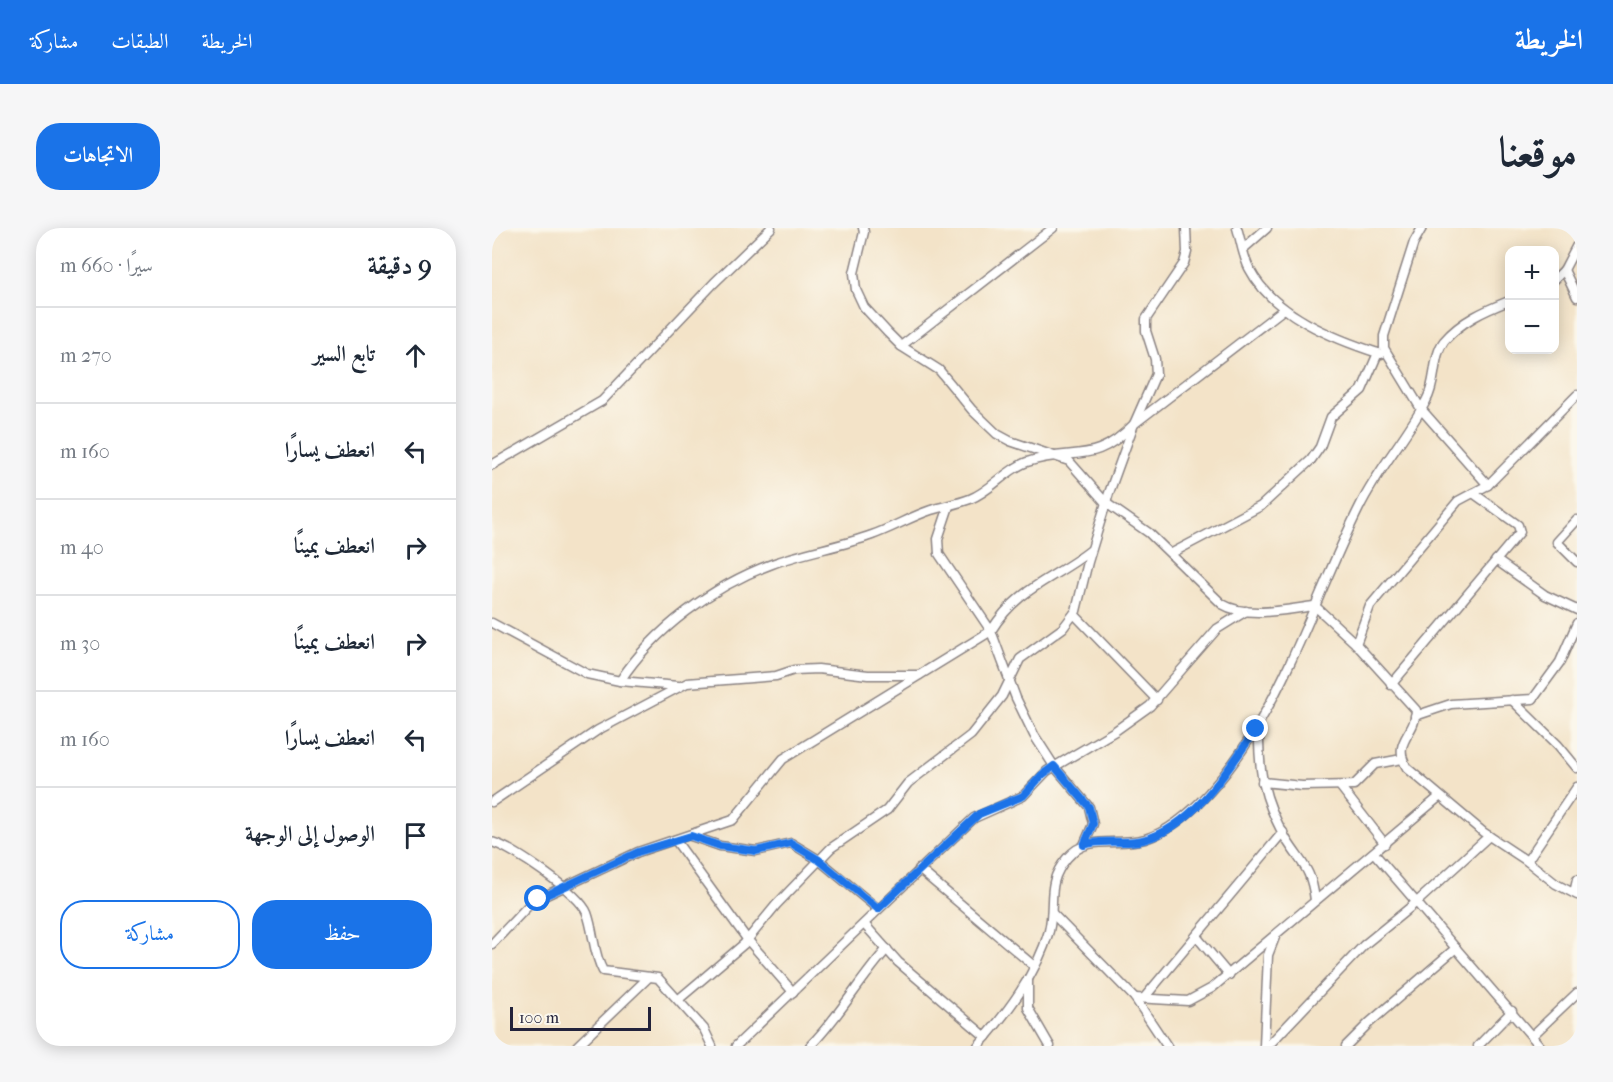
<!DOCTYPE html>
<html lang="ar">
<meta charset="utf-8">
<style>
:root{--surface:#fff;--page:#f6f6f7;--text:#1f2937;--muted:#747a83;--line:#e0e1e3;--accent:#1a73e8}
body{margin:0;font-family:"IM FELL French Canon",Amiri,serif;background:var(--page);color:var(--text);direction:rtl}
.controls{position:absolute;right:18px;top:18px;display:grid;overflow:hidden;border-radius:12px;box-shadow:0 3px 15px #0003}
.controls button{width:54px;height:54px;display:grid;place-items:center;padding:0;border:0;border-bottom:2px solid var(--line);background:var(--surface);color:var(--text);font:30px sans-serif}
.scale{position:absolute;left:18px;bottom:15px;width:141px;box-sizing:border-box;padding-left:6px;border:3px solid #22223b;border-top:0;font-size:16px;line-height:21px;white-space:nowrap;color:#22223b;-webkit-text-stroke:4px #fbf7ec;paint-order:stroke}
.stop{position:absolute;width:18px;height:18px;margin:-14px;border:4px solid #1a73e8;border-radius:50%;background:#fff}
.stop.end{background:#1a73e8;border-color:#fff;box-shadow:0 2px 6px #0008}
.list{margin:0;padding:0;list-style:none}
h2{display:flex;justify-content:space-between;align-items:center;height:78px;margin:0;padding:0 24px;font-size:26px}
h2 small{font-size:20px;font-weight:400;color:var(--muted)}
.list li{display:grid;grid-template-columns:39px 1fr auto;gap:18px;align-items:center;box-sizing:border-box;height:96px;padding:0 24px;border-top:2px solid var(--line)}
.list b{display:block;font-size:22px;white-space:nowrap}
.list em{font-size:20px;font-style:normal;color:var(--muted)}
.actions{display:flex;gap:12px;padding:18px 24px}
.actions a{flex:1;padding:14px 0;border:2px solid var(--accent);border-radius:24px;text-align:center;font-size:21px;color:var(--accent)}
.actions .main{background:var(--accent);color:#fff}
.icon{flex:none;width:33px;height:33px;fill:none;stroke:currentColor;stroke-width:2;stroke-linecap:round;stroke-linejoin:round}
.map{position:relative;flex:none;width:1085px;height:818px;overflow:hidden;direction:ltr;border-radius:24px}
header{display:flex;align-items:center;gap:36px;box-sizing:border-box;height:84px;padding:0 30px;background:var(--accent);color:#fff}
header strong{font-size:28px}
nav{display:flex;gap:33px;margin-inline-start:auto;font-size:21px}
.intro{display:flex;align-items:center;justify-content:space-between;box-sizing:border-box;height:144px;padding:0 36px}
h1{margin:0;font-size:42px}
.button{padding:15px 27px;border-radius:24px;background:var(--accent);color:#fff;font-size:21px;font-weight:700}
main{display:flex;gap:36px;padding:0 36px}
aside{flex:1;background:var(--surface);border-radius:24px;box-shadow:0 3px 15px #0003}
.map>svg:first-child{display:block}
</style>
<header>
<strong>الخريطة</strong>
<nav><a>الخريطة</a><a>الطبقات</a><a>مشاركة</a></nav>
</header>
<div class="intro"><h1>موقعنا</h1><a class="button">الاتجاهات</a></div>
<main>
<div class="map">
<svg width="1085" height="818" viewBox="0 0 1085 818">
<rect width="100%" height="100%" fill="#fbf7ec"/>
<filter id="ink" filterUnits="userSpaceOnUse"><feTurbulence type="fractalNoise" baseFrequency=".0167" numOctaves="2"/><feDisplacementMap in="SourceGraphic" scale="12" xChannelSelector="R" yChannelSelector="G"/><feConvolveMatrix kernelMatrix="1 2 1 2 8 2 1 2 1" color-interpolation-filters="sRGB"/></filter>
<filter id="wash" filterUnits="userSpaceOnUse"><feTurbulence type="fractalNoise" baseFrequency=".008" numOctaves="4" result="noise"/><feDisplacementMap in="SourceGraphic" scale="24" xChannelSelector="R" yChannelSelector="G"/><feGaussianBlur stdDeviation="1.35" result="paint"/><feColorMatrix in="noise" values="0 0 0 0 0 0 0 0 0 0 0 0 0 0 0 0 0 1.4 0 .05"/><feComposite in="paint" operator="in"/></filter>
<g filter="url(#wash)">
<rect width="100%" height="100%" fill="#f3e3c8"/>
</g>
<g filter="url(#ink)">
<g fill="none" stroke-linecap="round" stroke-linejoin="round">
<g stroke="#8a8282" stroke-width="11">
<g id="minor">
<path d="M371 0 372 4 362 45 364 62 372 79 396 105 409 118 447 142 480 182 505 206 518 213 577 233 614 275 657 305 730 376C755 391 795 381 823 378L864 416 924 482C924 507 899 513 915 540L991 604 1035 633 1064 656 1085 667"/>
<path d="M745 0C749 13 751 28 757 40 781 87 842 111 889 126"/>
<path d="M930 0 922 14 892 108V120L929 181 996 257"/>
<path d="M751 21 775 0"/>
<path d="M1072 42 1085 69"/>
<path d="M1062 52 1072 42 1085 17"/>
<path d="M409 118 561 0"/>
<path d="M0 237 110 173 222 55 279 0"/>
<path d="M457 278 446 311 447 326 499 403 524 470 542 507 562 538 597 579 601 596 592 617"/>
<path d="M1085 292 1065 314 1085 334"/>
<path d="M680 325 769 278 819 232 828 219 839 189 870 162 886 125"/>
<path d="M1004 332 1053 367 1085 382"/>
<path d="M582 386 665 472"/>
<path d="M0 395 95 446 128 453 186 458"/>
<path d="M864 416 878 378 966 273 996 257 1085 167"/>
<path d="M128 453C162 401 221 358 280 336 312 324 347 319 380 307 400 300 418 289 439 282 452 278 465 276 478 271 499 263 513 242 535 234 583 218 600 239 642 196L792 81"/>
<path d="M899 457 1028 304 1026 297 981 265"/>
<path d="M1020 472 1066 517 1085 540"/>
<path d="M923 488 959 476 1041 471 1068 434 1085 395"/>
<path d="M767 496C766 542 771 571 794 611 810 637 819 639 823 672"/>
<path d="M770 554 810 558 862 557 883 536 910 531"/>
<path d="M848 558 893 616"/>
<path d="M0 574 106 502 195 455 284 448 302 442 326 441 376 447H427"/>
<path d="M199 608 228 618 264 623 299 615 327 632 386 681"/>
<path d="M184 613 255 711 301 764"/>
<path d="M0 614C21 620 87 665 95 685 102 704 101 725 111 743L166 750 212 801 220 818"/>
<path d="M882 625 1048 818"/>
<path d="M1035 633 1085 559"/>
<path d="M427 641 542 738"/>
<path d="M1082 665 1085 652"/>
<path d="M560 685 643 770 675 818"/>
<path d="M372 696 406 734 494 809"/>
<path d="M704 708 737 747"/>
<path d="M0 716 37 677 46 671 146 624 241 592 291 531 499 403C526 359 561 352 599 322"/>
<path d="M536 752V780L558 818"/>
<path d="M643 770 696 773 720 760 947 569"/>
<path d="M652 770 791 604"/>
<path d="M187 771 252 716 284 677 339 620 395 582 416 555 479 507 510 468 528 431 571 400 584 383 596 334 617 265 642 196 664 146 663 131 654 103V91L692 35 695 24 694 0"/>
<path d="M1041 807 1085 765"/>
<path d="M85 818 157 749"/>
<path d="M244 818 482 590 531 568 555 543 623 503 658 478 725 401 754 383"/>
<path d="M318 818C348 788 367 752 395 721"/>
<path d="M486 818C515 785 545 746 557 703 564 673 553 656 575 630 597 605 625 619 653 611 698 597 741 539 764 500 806 430 831 352 867 280 886 241 914 210 934 173 945 154 940 129 952 113 969 93 994 82 1017 73"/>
<path d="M772 818 776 727 783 709"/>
<path d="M776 818 872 717 926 673 997 608"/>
<path d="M854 818 877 795 964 720"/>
<path d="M986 818 1020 783"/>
</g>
</g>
<use href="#minor" stroke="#fff" stroke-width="8"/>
</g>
</g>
<g fill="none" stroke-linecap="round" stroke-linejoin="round" filter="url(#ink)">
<path stroke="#1a73e8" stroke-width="8" d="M46 671 146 624 199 608 228 618 264 623 299 615 327 632 386 681 487 586 531 568 550 547 562 538 597 579 601 596 592 617C611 610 631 617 651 612 701 599 737 541 764 501"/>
</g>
</svg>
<div class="controls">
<button>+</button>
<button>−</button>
</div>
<div class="scale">100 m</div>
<div class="stop" style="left:46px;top:671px"></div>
<div class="stop end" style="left:764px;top:501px"></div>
</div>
<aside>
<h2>9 دقيقة<small>سيرًا · 660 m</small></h2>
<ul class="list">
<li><svg class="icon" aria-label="ahead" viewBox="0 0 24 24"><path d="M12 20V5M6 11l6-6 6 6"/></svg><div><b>تابع السير</b></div><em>270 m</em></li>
<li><svg class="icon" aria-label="left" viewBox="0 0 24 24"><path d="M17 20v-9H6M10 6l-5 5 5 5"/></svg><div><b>انعطف يسارًا</b></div><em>160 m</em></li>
<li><svg class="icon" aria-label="right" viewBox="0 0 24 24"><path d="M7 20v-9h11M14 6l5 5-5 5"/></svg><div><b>انعطف يمينًا</b></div><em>40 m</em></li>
<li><svg class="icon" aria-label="right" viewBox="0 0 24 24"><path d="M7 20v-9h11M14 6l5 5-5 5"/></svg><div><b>انعطف يمينًا</b></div><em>30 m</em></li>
<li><svg class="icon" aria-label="left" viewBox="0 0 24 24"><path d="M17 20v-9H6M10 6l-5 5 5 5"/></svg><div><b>انعطف يسارًا</b></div><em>160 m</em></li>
<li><svg class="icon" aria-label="arrive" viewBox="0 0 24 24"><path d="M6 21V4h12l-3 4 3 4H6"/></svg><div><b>الوصول إلى الوجهة</b></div></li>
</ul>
<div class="actions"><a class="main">حفظ</a><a>مشاركة</a></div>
</aside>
</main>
